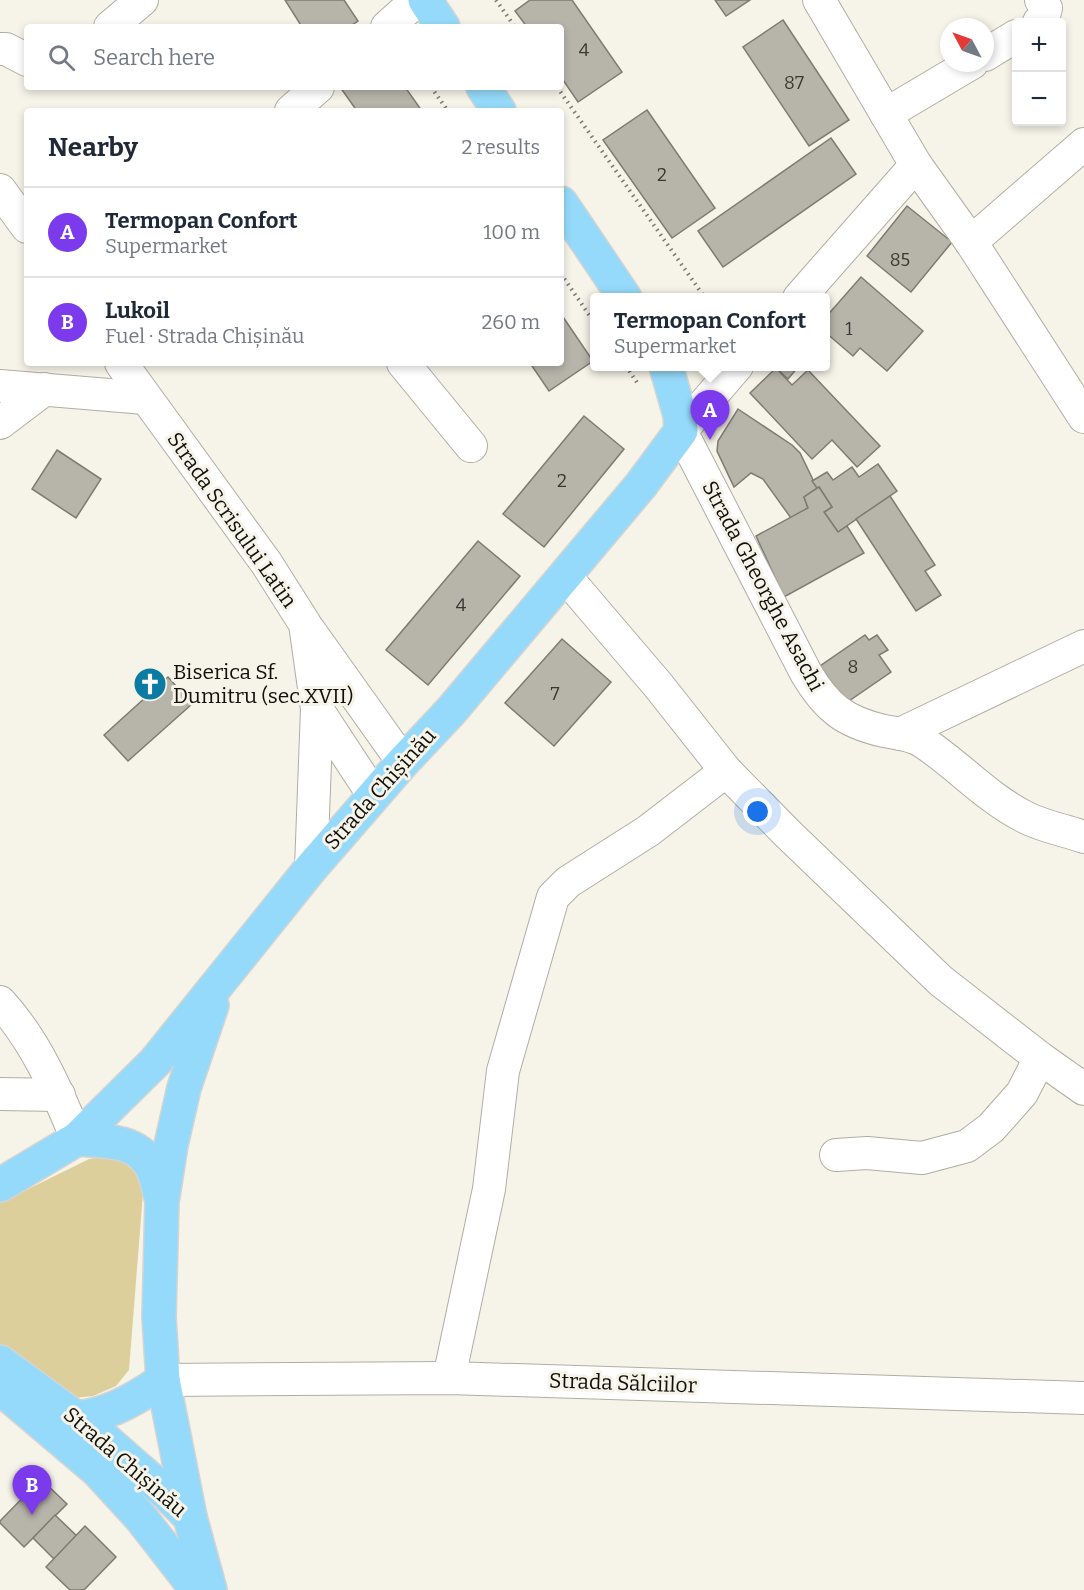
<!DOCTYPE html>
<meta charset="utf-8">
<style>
:root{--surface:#fff;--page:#f2f2f3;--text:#1f2937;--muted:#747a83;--line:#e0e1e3;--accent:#7c3aed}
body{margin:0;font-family:Bitter,serif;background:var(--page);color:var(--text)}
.controls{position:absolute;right:18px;top:18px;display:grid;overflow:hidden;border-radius:6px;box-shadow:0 3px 9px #0003}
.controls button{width:54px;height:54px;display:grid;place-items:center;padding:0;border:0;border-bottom:2px solid var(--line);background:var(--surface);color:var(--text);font:30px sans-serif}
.compass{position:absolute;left:940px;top:18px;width:54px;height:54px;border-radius:50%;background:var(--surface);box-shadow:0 3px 9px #0003;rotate:311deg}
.you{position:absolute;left:758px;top:812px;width:21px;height:21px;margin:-15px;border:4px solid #fff;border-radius:50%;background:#1a73e8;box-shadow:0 0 0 9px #1a73e833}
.badge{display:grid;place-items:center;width:39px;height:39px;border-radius:50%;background:var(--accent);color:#fff;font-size:20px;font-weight:700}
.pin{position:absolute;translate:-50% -50px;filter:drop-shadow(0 2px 3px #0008)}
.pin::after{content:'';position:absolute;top:32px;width:21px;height:18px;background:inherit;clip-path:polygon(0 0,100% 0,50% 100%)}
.popup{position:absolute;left:590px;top:293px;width:240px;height:78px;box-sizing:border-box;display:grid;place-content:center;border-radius:6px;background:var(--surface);filter:drop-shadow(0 2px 4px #0005);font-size:20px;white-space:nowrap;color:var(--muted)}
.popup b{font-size:22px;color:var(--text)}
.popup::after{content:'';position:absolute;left:50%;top:100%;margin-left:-12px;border:12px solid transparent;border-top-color:var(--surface)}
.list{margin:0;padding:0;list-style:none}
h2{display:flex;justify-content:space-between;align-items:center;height:78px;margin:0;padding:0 24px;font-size:26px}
h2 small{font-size:20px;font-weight:400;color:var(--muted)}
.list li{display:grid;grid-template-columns:39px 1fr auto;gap:18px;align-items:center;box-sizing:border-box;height:90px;padding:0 24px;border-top:2px solid var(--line)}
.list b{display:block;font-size:22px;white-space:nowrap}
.list p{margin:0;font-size:20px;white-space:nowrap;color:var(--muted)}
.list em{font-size:20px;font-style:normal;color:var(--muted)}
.icon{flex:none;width:33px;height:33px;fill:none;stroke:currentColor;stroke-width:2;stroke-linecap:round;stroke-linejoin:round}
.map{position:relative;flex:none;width:1084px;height:1590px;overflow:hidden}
.search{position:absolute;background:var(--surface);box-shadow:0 3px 9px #0003;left:24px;top:24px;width:540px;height:66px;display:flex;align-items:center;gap:15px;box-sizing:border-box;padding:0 21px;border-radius:6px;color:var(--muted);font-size:22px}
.panel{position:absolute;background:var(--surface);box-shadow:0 3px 9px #0003;left:24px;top:108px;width:540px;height:258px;border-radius:6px}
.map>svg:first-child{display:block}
</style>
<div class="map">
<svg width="1084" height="1590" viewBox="0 0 1084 1590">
<rect width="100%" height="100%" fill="#f6f3e8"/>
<path fill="#ddcf9b" d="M109 1156 128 1158 144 1180 129 1370 116 1386 93 1396 73 1398 0 1349V1203L89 1159Z"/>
<g fill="#b7b4aa" stroke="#7e7b72" stroke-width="1.5">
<path d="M285 0H344L358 21 349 27H302Z"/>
<path d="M530 0H572L622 72 578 102 561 77V27H527L515 11Z"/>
<path d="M715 0H750L726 16Z"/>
<path d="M783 20 849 120 809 146 743 47Z"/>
<path d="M340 87H405L422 111H357Z"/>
<path d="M647 110 715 208 672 238 603 140Z"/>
<path d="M831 138 856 174 723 267 698 231Z"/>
<path d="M907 206 952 242 911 292 867 256Z"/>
<path d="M861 277 923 331 887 371 860 348 853 356 825 332V318Z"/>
<path d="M561 314 593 361 549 391 530 363H561Z"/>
<path d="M777 366H799L788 379 776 368Z"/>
<path d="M776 368 792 385 808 370 880 446 857 467 832 440 812 459 750 393Z"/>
<path d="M738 409 792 445 800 453 817 488 804 497 808 508 791 518 763 479 751 473 734 487 717 451 718 441Z"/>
<path d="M584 416 624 449 544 547 503 514Z"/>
<path d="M57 450 101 479 76 518 32 489Z"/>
<path d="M878 464 897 491 838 532 824 512 832 507 819 487 817 488 812 481 827 472 833 480 852 467 859 477Z"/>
<path d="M819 487 832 507 824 512 838 532 847 526 864 553 784 597 756 536 808 508 804 497Z"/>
<path d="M890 496 935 565 925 571 941 595 916 611 856 519Z"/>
<path d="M478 541 520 576 428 685 386 650Z"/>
<path d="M865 635 869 640 877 635 888 650 879 655 891 672 846 703 820 666Z"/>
<path d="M562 639 611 682 554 746 505 703Z"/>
<path d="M168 677 192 704 128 761 104 735Z"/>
<path d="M41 1479 67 1504 24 1547 0 1523V1521Z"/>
<path d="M55 1515 80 1539 57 1562 33 1538Z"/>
<path d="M85 1526 116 1557 84 1590H70L46 1567Z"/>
</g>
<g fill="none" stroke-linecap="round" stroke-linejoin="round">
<g stroke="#b0aea3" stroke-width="34">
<g id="minor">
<path d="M819 0 916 165 971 242 1084 417"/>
<path d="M1039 22 1043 20 1046 8 1041 0"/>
<path d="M110 27 142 0"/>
<path d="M387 27 417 0"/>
<path d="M0 49H6L27 60"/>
<path d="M985 55 1016 36"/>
<path d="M291 111 318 87"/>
<path d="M886 114 972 63"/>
<path d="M0 190 27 227"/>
<path d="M971 242 1084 144"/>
<path d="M799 298 916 165"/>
<path d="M121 363 267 564 305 624 317 709 311 868"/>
<path d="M403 363 471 446"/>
<path d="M737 366 681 431 806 673C826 707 844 722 884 731 896 733 913 735 923 742 958 765 986 797 1023 816 1041 826 1064 830 1084 837"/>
<path d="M0 386 145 398"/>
<path d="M0 423 45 389"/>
<path d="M565 576 658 685 726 771 787 833 941 981 1040 1058 1084 1089"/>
<path d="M309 630 403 762"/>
<path d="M317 709 374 796"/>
<path d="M900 734 1084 646"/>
<path d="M0 1002C36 1041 57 1091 77 1139"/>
<path d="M0 1094 59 1095"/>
<path d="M836 1155 867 1153 922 1158 967 1146 991 1128 1022 1093 1040 1058"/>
<path d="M449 1378 489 1189 503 1071 553 897 568 882 648 831 726 771"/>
<path d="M163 1380 449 1378 1084 1398"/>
</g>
</g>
<g stroke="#d4d4d3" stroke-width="36">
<g id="major">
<path d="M425 0 443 27"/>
<path d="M483 87 499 111"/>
<path d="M561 203 625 298"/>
<path d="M77 1139C102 1141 135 1139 150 1164 157 1175 158 1189 162 1200"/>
<path d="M0 1185 77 1139 155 1062 311 868 403 762 451 711 641 485 681 431 680 415 666 366"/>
<path d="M0 1362 102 1437 166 1493 190 1517"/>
<path d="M0 1388 98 1471 141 1518 197 1590"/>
<path d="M63 1418C100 1420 133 1401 163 1380"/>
<path d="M210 1590 190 1517 163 1380 159 1317 162 1202 171 1145 184 1088 212 1005"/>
</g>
</g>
<g stroke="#797770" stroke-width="4" stroke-dasharray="1.5 4.5" stroke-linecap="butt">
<path d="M496 0 515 27"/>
<path d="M431 87 448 111"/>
<path d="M557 87 705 298"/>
<path d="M561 274 594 322"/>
<path d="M626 366 638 384"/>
</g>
<use href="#minor" stroke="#fff" stroke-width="32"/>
<use href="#major" stroke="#95dafa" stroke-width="33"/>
</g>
<defs>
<g id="church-disc" transform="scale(1.725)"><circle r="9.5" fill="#0b7ba4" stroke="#f6f3e8"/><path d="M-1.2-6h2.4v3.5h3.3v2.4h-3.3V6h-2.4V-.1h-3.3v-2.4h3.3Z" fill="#fff"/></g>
</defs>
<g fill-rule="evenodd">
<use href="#church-disc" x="150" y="684"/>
</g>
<g text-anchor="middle" stroke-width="6" stroke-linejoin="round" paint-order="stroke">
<g font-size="18" fill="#3a3833">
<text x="584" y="56">4</text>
<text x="794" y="89">87</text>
<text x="662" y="181">2</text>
<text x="900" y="266">85</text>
<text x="849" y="335">1</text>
<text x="562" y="487">2</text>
<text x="461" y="611">4</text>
<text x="853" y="673">8</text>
<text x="555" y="700">7</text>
</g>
<g font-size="21" fill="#100f0b" stroke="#f6f3e8">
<text transform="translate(232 520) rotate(55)" y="7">Strada Scrisului Latin</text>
<text transform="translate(763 586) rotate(62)" y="7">Strada Gheorghe Asachi</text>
<text transform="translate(380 789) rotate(-48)" y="7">Strada Chișinău</text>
<text transform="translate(623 1383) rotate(2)" y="7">Strada Sălciilor</text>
<text transform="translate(125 1462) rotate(41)" y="7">Strada Chișinău</text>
</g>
<g font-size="21" fill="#100f0b" stroke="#f6f3e8" text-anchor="start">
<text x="173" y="679">Biserica Sf.<tspan x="173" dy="24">Dumitru (sec.XVII)</tspan></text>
</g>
</g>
</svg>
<div class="controls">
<button>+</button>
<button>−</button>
</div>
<svg class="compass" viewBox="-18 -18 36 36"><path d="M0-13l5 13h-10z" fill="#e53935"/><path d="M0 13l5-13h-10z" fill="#747a83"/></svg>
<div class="you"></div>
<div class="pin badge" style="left:710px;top:440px">A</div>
<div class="popup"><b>Termopan Confort</b>Supermarket</div>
<div class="pin badge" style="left:32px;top:1515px">B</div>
<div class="search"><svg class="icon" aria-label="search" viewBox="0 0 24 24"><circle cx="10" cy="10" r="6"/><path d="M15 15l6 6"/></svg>Search here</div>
<section class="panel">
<h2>Nearby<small>2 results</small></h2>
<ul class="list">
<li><span class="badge">A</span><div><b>Termopan Confort</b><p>Supermarket</p></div><em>100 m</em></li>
<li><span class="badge">B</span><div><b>Lukoil</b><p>Fuel · Strada Chișinău</p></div><em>260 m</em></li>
</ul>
</section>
</div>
